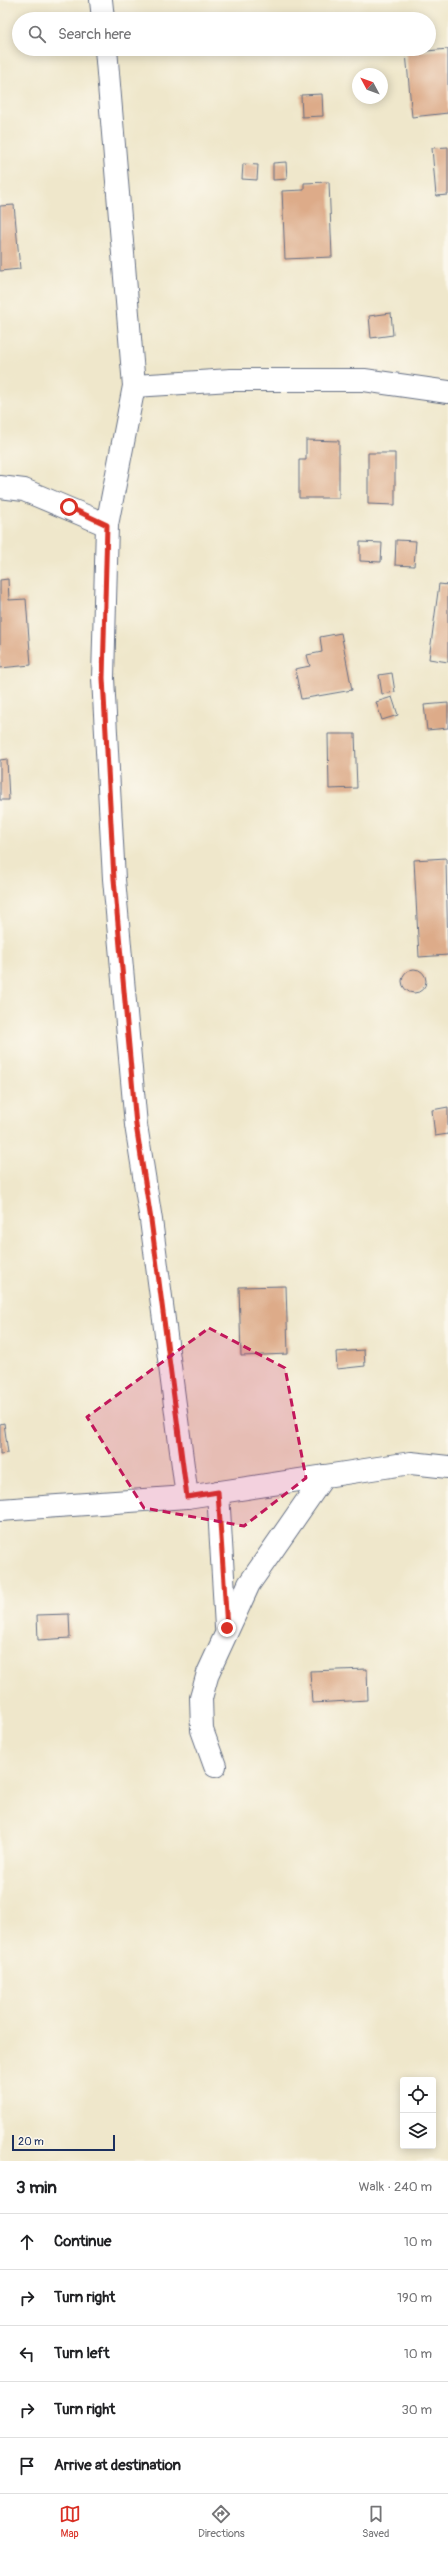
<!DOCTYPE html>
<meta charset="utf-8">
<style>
:root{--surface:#fff;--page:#f2f2f2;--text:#202124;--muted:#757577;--line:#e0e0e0;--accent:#d93025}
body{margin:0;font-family:Pangolin,sans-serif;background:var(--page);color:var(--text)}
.controls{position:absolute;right:12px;bottom:12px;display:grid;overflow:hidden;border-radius:4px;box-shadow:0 2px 10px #0003}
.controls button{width:36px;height:36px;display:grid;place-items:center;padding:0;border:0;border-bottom:1px solid var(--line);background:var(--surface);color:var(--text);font:20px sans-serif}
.compass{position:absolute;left:352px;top:68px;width:36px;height:36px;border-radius:50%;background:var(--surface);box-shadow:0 2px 10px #0003;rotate:311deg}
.scale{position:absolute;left:12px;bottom:10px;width:103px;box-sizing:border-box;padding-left:4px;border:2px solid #1b2f5e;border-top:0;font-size:11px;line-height:14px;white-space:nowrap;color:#1b2f5e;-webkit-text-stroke:3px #fbf7ec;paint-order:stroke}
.stop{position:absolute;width:12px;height:12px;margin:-9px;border:3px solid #d93025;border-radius:50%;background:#fff}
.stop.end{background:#d93025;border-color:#fff;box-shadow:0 1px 4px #0008}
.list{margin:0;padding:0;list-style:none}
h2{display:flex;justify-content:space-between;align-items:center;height:52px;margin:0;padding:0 16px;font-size:17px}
h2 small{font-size:13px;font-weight:400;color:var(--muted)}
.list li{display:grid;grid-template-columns:26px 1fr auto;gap:12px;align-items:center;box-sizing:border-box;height:56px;padding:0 16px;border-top:1px solid var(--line)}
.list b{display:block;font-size:15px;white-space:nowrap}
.list em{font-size:13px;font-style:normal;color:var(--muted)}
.icon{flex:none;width:22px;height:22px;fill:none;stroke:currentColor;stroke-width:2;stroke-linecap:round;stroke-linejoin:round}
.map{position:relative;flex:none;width:448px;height:2161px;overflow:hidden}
.search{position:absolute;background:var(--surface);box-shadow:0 2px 10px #0003;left:12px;right:12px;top:12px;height:44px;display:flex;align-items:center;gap:10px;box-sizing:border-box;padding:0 14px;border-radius:22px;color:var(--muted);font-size:15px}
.sheet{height:332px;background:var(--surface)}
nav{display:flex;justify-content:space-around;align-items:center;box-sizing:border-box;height:56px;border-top:1px solid var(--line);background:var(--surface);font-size:11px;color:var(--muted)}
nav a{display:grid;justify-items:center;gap:2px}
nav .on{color:var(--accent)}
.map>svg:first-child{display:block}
</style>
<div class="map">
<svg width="448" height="2161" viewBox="0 0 448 2161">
<rect width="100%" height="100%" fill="#fbf7ec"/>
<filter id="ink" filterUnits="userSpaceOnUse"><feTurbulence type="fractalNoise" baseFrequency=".025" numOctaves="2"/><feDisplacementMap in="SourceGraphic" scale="8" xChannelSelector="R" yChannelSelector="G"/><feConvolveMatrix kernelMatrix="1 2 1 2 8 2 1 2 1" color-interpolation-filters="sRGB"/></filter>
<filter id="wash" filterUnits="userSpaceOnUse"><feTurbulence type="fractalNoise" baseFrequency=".012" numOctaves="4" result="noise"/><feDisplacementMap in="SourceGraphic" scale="16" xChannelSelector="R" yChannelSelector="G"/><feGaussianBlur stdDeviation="0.9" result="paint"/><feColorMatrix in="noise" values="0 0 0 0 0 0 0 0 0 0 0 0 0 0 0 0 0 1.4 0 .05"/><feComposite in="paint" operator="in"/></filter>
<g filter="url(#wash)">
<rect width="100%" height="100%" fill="#efe7cb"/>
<g id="blocks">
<g fill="#ddab89">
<path d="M448 49V113L412 117 406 53Z"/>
<path d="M322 94 323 116 302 117 301 95Z"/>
<path d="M448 147V195L436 196 432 148Z"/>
<path d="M286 162 287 179 273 180V163Z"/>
<path d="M243 164 258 165 257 180 242 179Z"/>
<path d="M329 182 332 257 285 259 282 191 304 190V183Z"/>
<path d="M14 205 20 269 0 271V206Z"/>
<path d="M391 313 393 335 371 338 369 316Z"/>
<path d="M306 440 339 441V498H299V460H306Z"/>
<path d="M368 453H395V505L368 504Z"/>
<path d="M396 540 416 541 414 566 395 565Z"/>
<path d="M360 542 382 543 381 562 360 561Z"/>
<path d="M8 579 9 600 26 599 31 665 0 668V580Z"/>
<path d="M439 584 448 585V662L429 659Z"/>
<path d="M341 633 352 690 301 699 295 669 310 666 307 655 322 652 320 637Z"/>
<path d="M392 673 395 692 382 694 379 675Z"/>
<path d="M392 697 398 715 382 720 376 702Z"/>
<path d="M448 703V728L427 730 424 705Z"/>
<path d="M328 734H355L357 788 329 789Z"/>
<path d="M7 759 9 800H0V760Z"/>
<path d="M446 858 448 955 419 957 414 860Z"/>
<circle cx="414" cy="981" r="12"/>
<path d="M448 1107V1134L435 1136 432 1110Z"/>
<path d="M286 1286 288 1354 241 1356 239 1287Z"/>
<path d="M364 1350 365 1366 337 1369 336 1352Z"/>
<path d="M4 1423 8 1453 0 1454V1424Z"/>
<path d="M69 1614 70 1638 38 1640 37 1615Z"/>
<path d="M367 1669 368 1700 312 1703 310 1671Z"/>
</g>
</g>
</g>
<g filter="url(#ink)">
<use href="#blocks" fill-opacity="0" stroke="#656f84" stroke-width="1"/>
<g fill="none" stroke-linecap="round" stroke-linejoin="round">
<g stroke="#656f84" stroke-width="24">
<g id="minor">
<path d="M101 0 103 19"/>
<path d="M106 49 134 386 107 525 103 678 114 879 136 1125 151 1220 187 1497"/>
<path d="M134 386 231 380H364L448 392"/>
<path d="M0 487 24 490 107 525"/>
<path d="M218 1492 226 1627"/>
<path d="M0 1510 187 1497 411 1463 448 1467"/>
<path d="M215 1766 202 1730 201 1698 208 1673 249 1584 324 1476"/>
</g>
</g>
<use href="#minor" stroke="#fff" stroke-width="22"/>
</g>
</g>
<g fill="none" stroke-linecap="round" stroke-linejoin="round" filter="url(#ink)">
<path stroke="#d93025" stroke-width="5" d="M69 507 107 525 103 678 114 879 136 1125 151 1220 187 1497 218 1492 227 1628"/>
</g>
<path fill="#c2185b" fill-opacity="0.2" stroke="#c2185b" stroke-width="3" stroke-dasharray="8 5" stroke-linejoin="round" d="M209 1328 285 1368 306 1478 244 1526 144 1508 87 1417Z"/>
</svg>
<div class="controls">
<button><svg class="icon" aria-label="locate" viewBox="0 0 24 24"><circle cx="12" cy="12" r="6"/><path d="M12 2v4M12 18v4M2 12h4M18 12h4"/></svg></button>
<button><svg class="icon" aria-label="layers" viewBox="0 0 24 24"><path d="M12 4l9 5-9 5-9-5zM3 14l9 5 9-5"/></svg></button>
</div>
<svg class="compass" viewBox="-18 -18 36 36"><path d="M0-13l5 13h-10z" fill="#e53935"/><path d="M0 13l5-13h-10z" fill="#757577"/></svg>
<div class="scale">20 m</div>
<div class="stop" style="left:69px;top:507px"></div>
<div class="stop end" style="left:227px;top:1628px"></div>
<div class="search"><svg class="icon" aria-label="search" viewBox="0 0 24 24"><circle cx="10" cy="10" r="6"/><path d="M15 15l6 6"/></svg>Search here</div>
</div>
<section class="sheet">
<h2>3 min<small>Walk · 240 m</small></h2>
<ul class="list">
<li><svg class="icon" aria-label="ahead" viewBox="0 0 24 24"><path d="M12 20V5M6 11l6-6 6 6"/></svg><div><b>Continue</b></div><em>10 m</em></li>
<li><svg class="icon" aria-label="right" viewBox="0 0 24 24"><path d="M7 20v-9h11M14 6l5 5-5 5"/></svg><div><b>Turn right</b></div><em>190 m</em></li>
<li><svg class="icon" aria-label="left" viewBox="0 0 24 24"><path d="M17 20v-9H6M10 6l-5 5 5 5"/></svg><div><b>Turn left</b></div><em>10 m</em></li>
<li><svg class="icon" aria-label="right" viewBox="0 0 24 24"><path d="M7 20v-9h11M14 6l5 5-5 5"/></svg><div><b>Turn right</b></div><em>30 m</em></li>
<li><svg class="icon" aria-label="arrive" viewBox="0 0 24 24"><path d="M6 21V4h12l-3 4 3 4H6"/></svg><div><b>Arrive at destination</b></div></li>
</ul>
</section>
<nav>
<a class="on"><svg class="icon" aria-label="map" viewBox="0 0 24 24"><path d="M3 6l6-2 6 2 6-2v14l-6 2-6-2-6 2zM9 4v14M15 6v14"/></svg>Map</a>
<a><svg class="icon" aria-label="directions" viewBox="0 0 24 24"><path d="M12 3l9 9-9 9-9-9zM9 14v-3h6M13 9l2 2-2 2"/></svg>Directions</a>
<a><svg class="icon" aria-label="saved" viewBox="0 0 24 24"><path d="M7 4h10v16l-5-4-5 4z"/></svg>Saved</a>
</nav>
